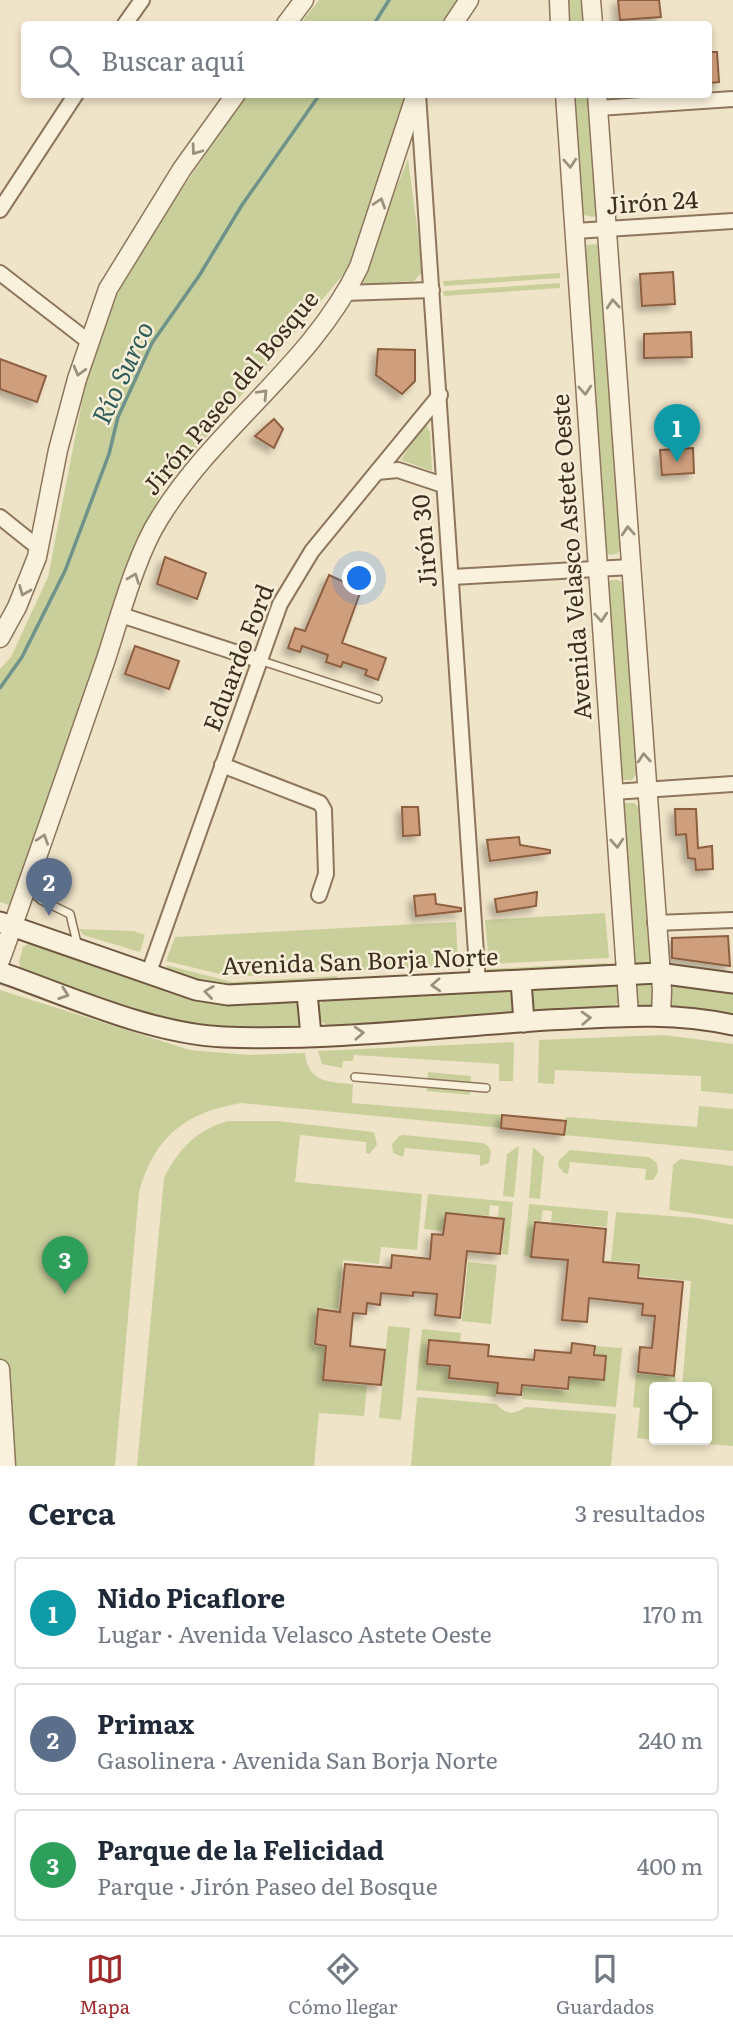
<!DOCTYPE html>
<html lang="es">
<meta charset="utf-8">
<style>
:root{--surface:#fff;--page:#f2f2f3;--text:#1f2937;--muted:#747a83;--line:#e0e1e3;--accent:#9e2a2b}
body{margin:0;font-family:Literata,serif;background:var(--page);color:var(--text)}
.controls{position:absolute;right:21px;bottom:21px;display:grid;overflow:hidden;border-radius:7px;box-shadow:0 4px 10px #0003}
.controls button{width:63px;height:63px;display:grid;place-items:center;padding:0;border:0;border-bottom:2px solid var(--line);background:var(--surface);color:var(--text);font:35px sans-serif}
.you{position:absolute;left:360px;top:579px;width:24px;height:24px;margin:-18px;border:5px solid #fff;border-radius:50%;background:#1a73e8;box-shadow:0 0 0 10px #1a73e833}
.badge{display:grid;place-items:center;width:46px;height:46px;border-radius:50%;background:var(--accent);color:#fff;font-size:23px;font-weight:700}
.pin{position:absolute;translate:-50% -58px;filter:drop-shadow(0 2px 4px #0008)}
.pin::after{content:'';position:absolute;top:37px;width:24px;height:21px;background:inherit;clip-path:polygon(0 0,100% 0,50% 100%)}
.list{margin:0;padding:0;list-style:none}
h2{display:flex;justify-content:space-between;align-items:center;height:91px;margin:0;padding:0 28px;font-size:30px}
h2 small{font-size:23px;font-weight:400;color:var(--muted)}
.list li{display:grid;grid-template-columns:46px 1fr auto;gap:21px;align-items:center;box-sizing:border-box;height:112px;margin:0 14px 14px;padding:0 14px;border:2px solid var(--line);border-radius:7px}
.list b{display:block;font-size:26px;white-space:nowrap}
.list p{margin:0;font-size:23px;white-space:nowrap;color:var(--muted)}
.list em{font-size:23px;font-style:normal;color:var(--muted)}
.icon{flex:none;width:38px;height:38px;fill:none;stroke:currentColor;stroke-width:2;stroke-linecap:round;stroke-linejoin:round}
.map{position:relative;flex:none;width:733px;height:1466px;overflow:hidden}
.search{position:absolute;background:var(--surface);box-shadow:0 4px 10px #0003;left:21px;right:21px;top:21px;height:77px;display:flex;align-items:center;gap:18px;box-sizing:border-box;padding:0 24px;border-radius:7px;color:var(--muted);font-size:26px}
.sheet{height:469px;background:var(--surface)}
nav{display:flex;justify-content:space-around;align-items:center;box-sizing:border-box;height:98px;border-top:2px solid var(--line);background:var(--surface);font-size:19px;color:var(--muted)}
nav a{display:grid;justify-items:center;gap:4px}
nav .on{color:var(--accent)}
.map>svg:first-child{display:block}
</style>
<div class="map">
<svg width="733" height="1466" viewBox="0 0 733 1466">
<defs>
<filter id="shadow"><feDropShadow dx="-5" dy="5" stdDeviation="3.5" flood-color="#0004"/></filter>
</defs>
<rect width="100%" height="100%" fill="#f0e4c8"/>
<g fill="#c9cf9b">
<path d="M319 0H462L447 24H300Z"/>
<path d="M564 0H584L586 24H566Z"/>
<path d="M247 95H411L348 269 162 489 9 905 0 902V669L11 657 48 577 88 371 108 313 139 251Z"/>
<path d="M570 95H591L600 212 593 217 578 214Z"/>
<path d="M408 159 423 271 414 281 362 284 358 281Z"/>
<path d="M596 244 601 250 622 548 617 554 610 555 603 549 582 252 586 245Z"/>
<path d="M560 273V278L444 286 443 281Z"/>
<path d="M560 283V288L444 296 443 291Z"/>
<path d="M426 425 430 432 432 471 401 460 420 429Z"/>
<path d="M611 580H618L626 585 638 772 632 780H624L619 774 606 587Z"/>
<path d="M625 803H634L641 809 651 962 649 966H634L620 810Z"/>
<path d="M605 913 609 958 489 964 485 920Z"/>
<path d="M456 922 458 965 232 977 166 961 175 937Z"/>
<path d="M79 929 134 931 145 935 140 952 83 935Z"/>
<path d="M31 942 250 1002H293L301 1007V1022L296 1028 252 1029 165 1020 21 971 19 962 23 947Z"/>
<path d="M607 963V968L487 972V969Z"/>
<path d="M166 965 232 982 337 976 338 985 231 991 170 975Z"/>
<path d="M678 981 733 990V1018L674 1009 667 1000 668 987Z"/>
<circle cx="644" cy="995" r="12"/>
<path d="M611 984 619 989 620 1001 613 1007 536 1012 530 1004V994L536 988Z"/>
<path d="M0 990 190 1050 249 1055 305 1053C308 1082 328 1082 353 1084L352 1103 502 1115 501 1128 241 1103C186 1112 154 1137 139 1192L115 1466H0Z"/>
<path d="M505 990 516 996V1007L509 1015 327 1025 319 1020 318 1006 325 999Z"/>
<path d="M664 1035 733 1044V1094L701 1091V1076L555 1070 554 1084 538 1083 539 1040Z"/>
<path d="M514 1042 513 1081H499V1064L354 1055 353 1061H343L342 1068 322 1064 318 1051Z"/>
<path d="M428 1072 471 1076 470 1095 426 1091Z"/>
<path d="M699 1106 733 1109V1151L564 1135 566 1117 697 1127Z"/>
<path d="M228 1121H277L374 1132 377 1145 369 1154 366 1153V1142L300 1135 295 1182 422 1194 417 1250 381 1247 379 1264 343 1260 338 1309 317 1308 313 1346 325 1347 322 1381 367 1386 364 1416 319 1413 314 1466H137L164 1178C178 1149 197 1130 228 1121Z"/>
<path d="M404 1135 483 1143 488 1146 491 1152 489 1163 480 1166V1155L405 1148 403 1157 393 1153 392 1144 399 1136Z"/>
<path d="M519 1146 514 1197 503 1196 507 1154Z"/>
<path d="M533 1147 544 1157 540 1199 529 1198Z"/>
<path d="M570 1150 649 1157 657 1163 658 1172 653 1180H645L646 1169 570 1162 568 1174 564 1173 558 1166 559 1160Z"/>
<path d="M680 1159 733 1166V1219L669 1210 673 1165Z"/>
<path d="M428 1194 513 1202 508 1255 502 1254 505 1218 498 1217 499 1206 490 1205 489 1216 445 1212 443 1231 424 1229Z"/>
<path d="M529 1204 608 1211 607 1227 551 1222 552 1211 543 1210 541 1221 534 1220 530 1257 524 1256Z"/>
<path d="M616 1212 697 1218 733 1225V1446L679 1442 678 1440H707V1387H682L691 1281 640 1276V1263L611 1261Z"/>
<path d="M468 1262 497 1265 491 1324 462 1321Z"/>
<path d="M388 1326 410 1328 401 1420 379 1418Z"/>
<path d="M422 1329 461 1333 460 1342 428 1339 426 1365 449 1368 448 1380 497 1384 496 1397 416 1390Z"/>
<path d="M596 1346 622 1348 616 1407 522 1399 523 1387 569 1391 570 1378 605 1381 607 1356 596 1354Z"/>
<path d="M636 1374 676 1377 675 1387H654V1440L670 1442 637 1438 640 1408 633 1407Z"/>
<path d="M417 1397 496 1404C507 1415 513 1415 526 1407L616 1414 611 1466H411Z"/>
</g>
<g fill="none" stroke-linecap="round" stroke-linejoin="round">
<g stroke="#6f938a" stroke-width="3.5">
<path d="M374 24 389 0"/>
<path d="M0 688 22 657 65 571 109 454 118 417 152 343 199 276 242 205 320 94"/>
</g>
</g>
<g fill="#cf9f7d" stroke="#8d5f41" stroke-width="2" filter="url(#shadow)">
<path d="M618 0H659L661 17 620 20Z"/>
<path d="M709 52H717L719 82 709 83Z"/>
<path d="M673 272 675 304 642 306 640 274Z"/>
<path d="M691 332 692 357 644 358V334Z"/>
<path d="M378 349 415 350V381L402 394 376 375Z"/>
<path d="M0 359 46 376 37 402 0 389Z"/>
<path d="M274 419 283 429 274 448 255 436Z"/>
<path d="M693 448 694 473 662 475 660 450Z"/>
<path d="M165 557 206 573 197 599 157 584Z"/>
<path d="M329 575 361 590 342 643 386 658 378 680 365 675 367 670 343 662 341 667 326 662 328 655 302 646 300 652 288 648 295 628 305 631Z"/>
<path d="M135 646 179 661 169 689 125 674Z"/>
<path d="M402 807H418L420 835 403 836Z"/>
<path d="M675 809H696L698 848 712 846 713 869 696 870 695 859 688 858 686 834 676 835Z"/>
<path d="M519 837 520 845 550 850V853L490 861 487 840Z"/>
<path d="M537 892 536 906 497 912 495 899Z"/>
<path d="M435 894 436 904 461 908V911L416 916 414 896Z"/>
<path d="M728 936 730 966 672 958V938Z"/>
<path d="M502 1115 566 1121 564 1135 501 1128Z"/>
<path d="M446 1213 504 1219 500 1254 467 1251 460 1318 435 1315 437 1294 413 1292V1296L381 1293 380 1305 367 1303 366 1314 353 1313 350 1346 385 1350 381 1385 323 1380 326 1346 315 1344 318 1309 340 1312 345 1264 391 1268 392 1255 430 1259 432 1234 443 1235Z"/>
<path d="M535 1222 606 1229 603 1262 639 1265 638 1278 683 1282 674 1376 638 1372 640 1347 652 1348 655 1316 642 1315 643 1304 589 1298 587 1322 562 1320 568 1260 531 1257Z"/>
<path d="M429 1340 489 1345 488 1356 534 1360 535 1350 571 1353 572 1343 595 1346 594 1355 606 1356 604 1380 569 1377 568 1389 522 1385 521 1395 497 1393 498 1383 449 1378 450 1366 427 1364Z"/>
</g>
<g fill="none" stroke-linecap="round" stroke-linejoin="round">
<g stroke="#8d765c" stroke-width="10">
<g id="service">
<path d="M259 660 378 699"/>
<path d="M29 889 41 900 70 914 78 947"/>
<path d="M355 1077 486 1088"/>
</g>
</g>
<g stroke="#8d765c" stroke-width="18">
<g id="minor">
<path d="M125 24 142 0"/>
<path d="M418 94 478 983"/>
<path d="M598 108 733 99"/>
<path d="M0 210 76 94"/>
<path d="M575 231 733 221"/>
<path d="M0 273 88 341"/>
<path d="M344 293 432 290"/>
<path d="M377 472 398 470 443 485"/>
<path d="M0 517 40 549"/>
<path d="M452 577 631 567"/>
<path d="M121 615 259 660"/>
<path d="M222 765 320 803 324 810 326 874 319 895"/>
<path d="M613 792 733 784"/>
<path d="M655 923 733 920"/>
<path d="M148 975 280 604 312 551 440 395"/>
</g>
</g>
<g stroke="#8d765c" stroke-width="21">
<g id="tertiary">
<path d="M559 0 560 24"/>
<path d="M591 0 593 24"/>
<path d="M286 24 304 0"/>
<path d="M453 24 469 0"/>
<path d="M565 94 629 1015"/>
<path d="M597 94 662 990 661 1015"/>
<path d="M0 638 17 607 37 557 58 450 77 379 108 289 182 169 236 94"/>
<path d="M0 961C36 862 70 762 105 662 119 620 136 555 159 519 215 427 312 365 359 267L416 94"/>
<path d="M0 1369 6 1466"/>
</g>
</g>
<g stroke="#6f573f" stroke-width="23">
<g id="secondary">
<path d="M0 922 196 990 228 995 658 973 733 983"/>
<path d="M0 972C69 996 151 1034 224 1037 332 1041 441 1027 548 1020 611 1017 671 1011 733 1025"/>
<path d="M521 981 524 1022"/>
<path d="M307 993 311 1035"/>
</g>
</g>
<use href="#service" stroke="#faf1dc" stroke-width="7"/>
<use href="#minor" stroke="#faf1dc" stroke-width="14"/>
<use href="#tertiary" stroke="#faf1dc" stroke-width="18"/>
<use href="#secondary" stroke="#faf1dc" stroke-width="19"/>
</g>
<defs><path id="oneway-chevron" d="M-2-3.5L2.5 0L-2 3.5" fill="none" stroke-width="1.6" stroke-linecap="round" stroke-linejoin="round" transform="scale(1.75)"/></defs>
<g stroke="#9c907e">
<use href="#oneway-chevron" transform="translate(196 150) rotate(126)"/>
<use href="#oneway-chevron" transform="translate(570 163) rotate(86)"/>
<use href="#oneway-chevron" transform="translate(380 203) rotate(-72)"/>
<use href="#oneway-chevron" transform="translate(613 304) rotate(-94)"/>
<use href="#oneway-chevron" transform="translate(79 371) rotate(106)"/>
<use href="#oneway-chevron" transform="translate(585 390) rotate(86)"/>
<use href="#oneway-chevron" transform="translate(263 394) rotate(-46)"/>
<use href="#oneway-chevron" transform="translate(628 531) rotate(-94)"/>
<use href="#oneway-chevron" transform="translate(134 578) rotate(-69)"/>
<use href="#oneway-chevron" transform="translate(24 591) rotate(112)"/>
<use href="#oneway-chevron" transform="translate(601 617) rotate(86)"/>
<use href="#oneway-chevron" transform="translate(644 758) rotate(-94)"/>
<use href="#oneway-chevron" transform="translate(43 839) rotate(-71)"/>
<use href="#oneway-chevron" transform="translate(617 843) rotate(86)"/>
<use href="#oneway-chevron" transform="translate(436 985) rotate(177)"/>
<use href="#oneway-chevron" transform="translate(209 992) rotate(-172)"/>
<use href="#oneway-chevron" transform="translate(64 994) rotate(19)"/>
<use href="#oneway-chevron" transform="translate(586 1018) rotate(-3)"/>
<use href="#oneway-chevron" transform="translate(359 1033) rotate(-3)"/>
</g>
<g text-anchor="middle" stroke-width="5" stroke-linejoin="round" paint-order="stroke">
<g font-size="24" fill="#3d2e20" stroke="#f7eed8">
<text transform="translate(652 203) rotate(-4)" y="8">Jirón 24</text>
<text transform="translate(231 393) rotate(-50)" y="8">Jirón Paseo del Bosque</text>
<text transform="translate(425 541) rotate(-95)" y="8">Jirón 30</text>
<text transform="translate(572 557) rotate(-94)" y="8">Avenida Velasco Astete Oeste</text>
<text transform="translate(239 658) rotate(-69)" y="8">Eduardo Ford</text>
<text transform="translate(360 962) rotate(-2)" y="8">Avenida San Borja Norte</text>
</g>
<g font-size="26" font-style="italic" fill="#2f5d5a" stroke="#f7eed8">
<text transform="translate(123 373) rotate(-65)" y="9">Río Surco</text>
</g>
</g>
</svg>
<div class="controls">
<button><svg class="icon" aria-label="locate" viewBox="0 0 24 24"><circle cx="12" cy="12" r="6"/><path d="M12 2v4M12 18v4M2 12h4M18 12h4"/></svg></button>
</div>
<div class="you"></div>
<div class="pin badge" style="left:677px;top:462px;background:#0f9aa8">1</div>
<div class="pin badge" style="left:49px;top:916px;background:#5c6f8a">2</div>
<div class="pin badge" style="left:65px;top:1294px;background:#2e9e5b">3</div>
<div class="search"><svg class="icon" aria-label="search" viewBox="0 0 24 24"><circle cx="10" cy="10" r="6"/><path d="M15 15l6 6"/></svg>Buscar aquí</div>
</div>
<section class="sheet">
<h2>Cerca<small>3 resultados</small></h2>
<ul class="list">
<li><span class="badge" style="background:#0f9aa8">1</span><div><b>Nido Picaflore</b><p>Lugar · Avenida Velasco Astete Oeste</p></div><em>170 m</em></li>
<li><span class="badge" style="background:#5c6f8a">2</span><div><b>Primax</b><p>Gasolinera · Avenida San Borja Norte</p></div><em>240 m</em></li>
<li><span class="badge" style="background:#2e9e5b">3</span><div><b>Parque de la Felicidad</b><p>Parque · Jirón Paseo del Bosque</p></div><em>400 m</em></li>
</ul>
</section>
<nav>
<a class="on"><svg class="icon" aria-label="map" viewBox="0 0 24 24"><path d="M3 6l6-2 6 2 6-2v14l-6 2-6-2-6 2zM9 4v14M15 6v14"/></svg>Mapa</a>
<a><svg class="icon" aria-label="directions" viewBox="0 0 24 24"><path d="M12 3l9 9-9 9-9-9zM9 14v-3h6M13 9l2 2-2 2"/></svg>Cómo llegar</a>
<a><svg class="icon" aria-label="saved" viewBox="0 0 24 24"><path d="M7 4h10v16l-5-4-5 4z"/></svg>Guardados</a>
</nav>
